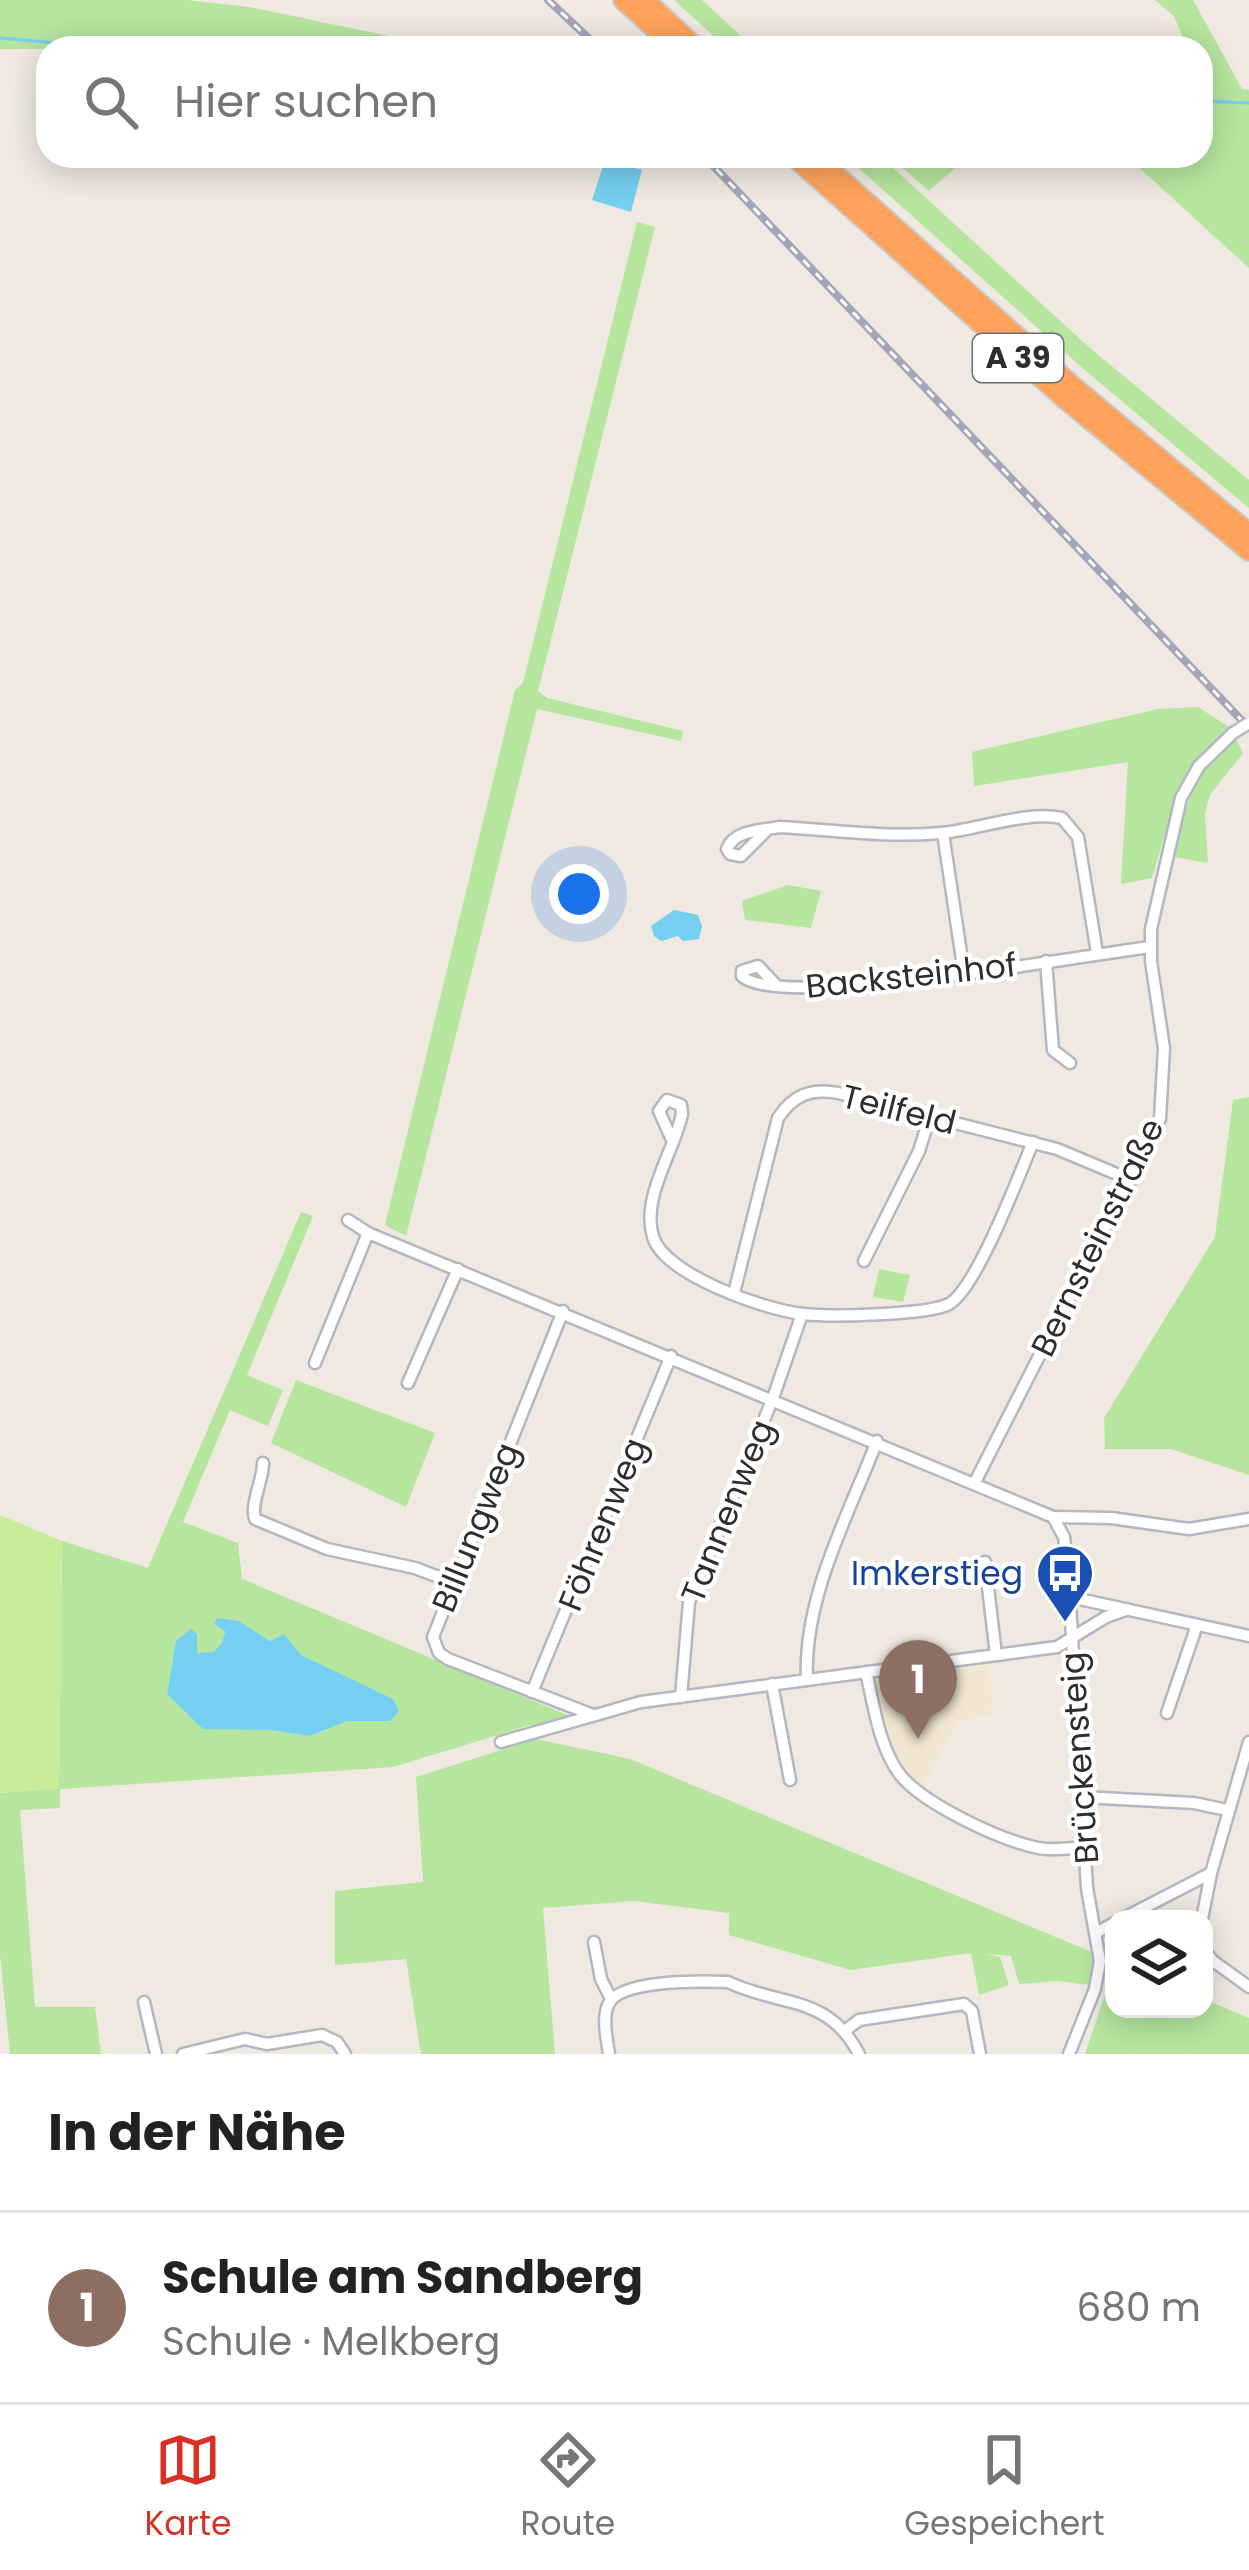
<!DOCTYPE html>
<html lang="de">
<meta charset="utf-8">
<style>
:root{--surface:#fff;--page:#f6f6f6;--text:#222;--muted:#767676;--line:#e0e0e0;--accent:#d93025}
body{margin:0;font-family:Poppins,sans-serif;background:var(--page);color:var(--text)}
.controls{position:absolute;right:36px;bottom:36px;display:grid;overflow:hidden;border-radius:24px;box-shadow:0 6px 30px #0003}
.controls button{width:108px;height:108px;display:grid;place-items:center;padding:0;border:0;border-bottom:3px solid var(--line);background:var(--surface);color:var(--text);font:60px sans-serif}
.you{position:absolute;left:579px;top:894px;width:42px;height:42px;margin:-30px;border:9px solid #fff;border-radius:50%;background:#1a73e8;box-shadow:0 0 0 18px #1a73e833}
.badge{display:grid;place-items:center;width:78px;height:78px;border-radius:50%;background:var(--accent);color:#fff;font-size:39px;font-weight:700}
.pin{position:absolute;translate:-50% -99px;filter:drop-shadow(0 3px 6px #0008)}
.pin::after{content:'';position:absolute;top:63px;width:42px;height:36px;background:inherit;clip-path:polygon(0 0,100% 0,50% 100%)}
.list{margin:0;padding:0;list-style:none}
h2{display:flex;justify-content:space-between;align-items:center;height:156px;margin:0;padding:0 48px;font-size:51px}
h2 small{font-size:39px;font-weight:400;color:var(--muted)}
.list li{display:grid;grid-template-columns:78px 1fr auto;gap:36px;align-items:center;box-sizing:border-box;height:192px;padding:0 48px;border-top:3px solid var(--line)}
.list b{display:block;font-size:45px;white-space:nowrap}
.list p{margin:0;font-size:39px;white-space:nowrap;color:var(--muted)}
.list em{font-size:39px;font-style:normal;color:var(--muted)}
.icon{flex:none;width:66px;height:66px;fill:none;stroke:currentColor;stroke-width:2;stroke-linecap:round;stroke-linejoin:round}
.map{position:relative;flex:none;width:1249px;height:2054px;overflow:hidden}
.search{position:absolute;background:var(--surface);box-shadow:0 6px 30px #0003;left:36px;right:36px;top:36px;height:132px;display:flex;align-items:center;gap:30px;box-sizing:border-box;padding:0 42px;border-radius:36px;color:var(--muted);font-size:45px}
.sheet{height:348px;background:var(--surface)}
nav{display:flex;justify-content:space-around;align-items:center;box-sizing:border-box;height:168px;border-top:3px solid var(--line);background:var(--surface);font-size:33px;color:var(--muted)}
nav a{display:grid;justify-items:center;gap:6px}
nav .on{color:var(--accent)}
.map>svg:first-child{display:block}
</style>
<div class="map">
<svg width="1249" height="2054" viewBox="0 0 1249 2054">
<rect width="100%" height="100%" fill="#efe9e1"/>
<path fill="#f0e6d1" d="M988 1665 993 1706 988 1716 958 1722 920 1790 893 1756 871 1681Z"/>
<g fill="#b6e59e" fill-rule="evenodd">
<path d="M0 0H187L249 7 447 48 0 49Z"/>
<path d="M674 0H702L754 48H727Z"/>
<path d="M1155 0H1193L1242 89 1249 90V268L1134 163 963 161 929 191 889 156H1201V48H1187L1174 16Z"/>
<path d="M845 156H879L891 166 1091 349 1249 480V508L1087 372Z"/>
<path d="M637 222 655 227 538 691 547 698 683 731 681 741 537 709 406 1236 385 1225 515 690 523 683Z"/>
<path d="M1198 707 1232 729C1179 765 1170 821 1152 878L1121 884 1128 762 974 786 972 752 1158 709Z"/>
<path d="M1236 739 1243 753 1210 795 1205 813 1208 863 1175 857C1182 809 1196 769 1236 739Z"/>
<path d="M788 885 821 891 811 928 745 920 742 901Z"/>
<path d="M1249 1097V1475L1171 1449H1105L1104 1418 1215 1237 1233 1100Z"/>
<path d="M301 1212 313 1216 247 1375 283 1390 268 1426 230 1410 183 1522 238 1543 242 1579 589 1724 544 1728 530 1725 393 1767 60 1789V1808L20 1810 35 2007H95L101 2054H10L0 1955V1793L59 1788 62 1541 148 1568ZM239 1621 270 1641 284 1634 301 1655 392 1699 390 1721H347L310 1736 269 1730 167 1694 176 1641 194 1644 197 1653 213 1652 222 1643 225 1630 214 1624Z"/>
<path d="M879 1269 910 1275 903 1302 873 1297Z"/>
<path d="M296 1380 435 1433 406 1507 271 1443Z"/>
<path d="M536 1739 630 1759 1094 1953 1090 1985 1057 1981 1019 1984 1011 1956 985 1954 1000 1957 1009 1985 979 1995 971 1953 851 1970 729 1935V1913L634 1901 543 1908 555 2054H421L406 1959 335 1965V1891L423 1882 416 1777Z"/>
<path d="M1111 1961 1114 1962V2009H1204V1999L1249 2018V2054H1085L1106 1992Z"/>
</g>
<path fill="#c9ec9a" d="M0 1515 62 1541 59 1789 0 1793Z"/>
<g fill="#75cff0">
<path d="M605 160 642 170 631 212 592 200Z"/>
<path d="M674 910 698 915 702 926 699 939 683 941 678 936 661 941 654 936 651 926Z"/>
<path d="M217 1618 239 1621 270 1641 284 1634 301 1655 393 1699 399 1711 390 1721H347L310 1736 269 1730 203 1729 167 1694 176 1641 191 1629 197 1634V1653L213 1652 222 1643 225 1631 214 1624Z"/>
</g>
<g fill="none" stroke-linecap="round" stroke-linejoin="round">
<g stroke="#75cff0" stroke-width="3">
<path d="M0 38 116 48"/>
<path d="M1201 101 1249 103"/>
</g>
<g stroke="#b4b7c1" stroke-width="15">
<g id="minor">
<path d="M768 829 741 856 730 854 727 849C734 830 762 830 780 827 834 830 886 838 941 833 976 830 1029 810 1062 818L1078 837 1097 953"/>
<path d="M943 833 964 973"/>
<path d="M1046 961 1053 1050 1070 1063"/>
<path d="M777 986 758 966 742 971V976C778 1011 1086 955 1150 947"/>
<path d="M673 1142 659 1111 667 1100 681 1105 682 1114C674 1152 641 1197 653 1237 665 1275 765 1310 803 1314 829 1317 928 1315 949 1304 977 1288 1019 1175 1033 1142"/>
<path d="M348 1220 368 1233 1053 1517 1064 1537 1068 1570 1087 1888 1100 1961 1095 1989 1069 2054"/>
<path d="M864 1261 919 1151 930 1116"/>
<path d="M734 1293 778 1118C793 1095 811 1088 838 1093L1057 1149 1131 1180"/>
<path d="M563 1311 433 1637 439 1653 448 1659 593 1715"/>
<path d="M315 1363 368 1233"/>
<path d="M408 1383 458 1269"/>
<path d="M263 1463C263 1481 250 1504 255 1519L327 1549 415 1568 452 1582"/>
<path d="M975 1482 1160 1119 1164 1048 1151 961V929L1181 798 1199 766 1233 733"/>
<path d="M1053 1517 1111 1518 1189 1529 1249 1519"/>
<path d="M985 1562 996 1655"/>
<path d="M1070 1597 1249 1636"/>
<path d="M866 1672C874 1705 878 1743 898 1772 920 1803 1000 1840 1038 1848 1053 1851 1070 1848 1086 1847"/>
<path d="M807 1680C803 1598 848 1516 877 1441"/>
<path d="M772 1684 790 1780"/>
<path d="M532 1692 671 1356"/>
<path d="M681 1697 689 1602 773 1398 802 1314"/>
<path d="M1167 1713 1197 1625"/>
<path d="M501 1742 641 1702 1057 1647 1106 1617 1126 1610"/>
<path d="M1082 1797 1194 1803 1227 1810"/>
<path d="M1122 1919 1211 1873 1249 1742"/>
<path d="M1202 1919 1211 1873"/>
<path d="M1096 1933 1114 1923"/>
<path d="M594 1942 601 1979 611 1999"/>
<path d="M1204 1950 1213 1961 1249 1987"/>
<path d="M144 2002 156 2054"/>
<path d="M846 2030 859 2020 964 2004 972 2011 980 2054"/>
<path d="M183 2054 245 2039 267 2044 322 2035 337 2042 345 2054"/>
<path d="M609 2054C607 2040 602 2019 608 2005 618 1979 703 1981 728 1982 780 2007 828 1994 859 2054"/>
</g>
</g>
<g stroke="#c9c9c9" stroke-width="22">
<g id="motorway">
<path d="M623 0 676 48"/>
<path d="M645 0 697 48"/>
<path d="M793 156 1066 400 1249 551"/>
<path d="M815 156 1074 387 1249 533"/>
</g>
</g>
<use href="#minor" stroke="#fff" stroke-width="10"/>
<use href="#motorway" stroke="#ffa35c" stroke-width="18"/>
<g stroke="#a3a6b8" stroke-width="8">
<g id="rail">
<path d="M548 0 599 48"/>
<path d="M704 156 1249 728"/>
</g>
</g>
<use href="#rail" stroke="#fff" stroke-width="3" stroke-dasharray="9" stroke-linecap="butt"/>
<g stroke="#b4b7c1" stroke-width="15" stroke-linecap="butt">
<path id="minor-bridge" d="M1233 733 1249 723"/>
</g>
<use href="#minor-bridge" stroke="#fff" stroke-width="10"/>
</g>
<defs>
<g id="bus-pin" transform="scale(3)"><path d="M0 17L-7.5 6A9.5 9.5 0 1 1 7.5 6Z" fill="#1a4fb4" stroke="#fff"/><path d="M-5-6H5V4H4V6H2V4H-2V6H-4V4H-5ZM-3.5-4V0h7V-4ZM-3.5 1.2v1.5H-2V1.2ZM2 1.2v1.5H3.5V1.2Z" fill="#fff"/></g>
</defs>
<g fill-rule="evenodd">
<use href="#bus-pin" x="1065" y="1573"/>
</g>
<g text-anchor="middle" stroke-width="9" stroke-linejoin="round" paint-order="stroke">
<rect fill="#fff" stroke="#6d6d6d" stroke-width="3" x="973" y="334" width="90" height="48" rx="9"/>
<g font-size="30" font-weight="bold" fill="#2e2e2e">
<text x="1018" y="368">A 39</text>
</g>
<g font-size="33" fill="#2e2e2e" stroke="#fff">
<text transform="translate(911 975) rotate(-6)" y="12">Backsteinhof</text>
<text transform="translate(899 1109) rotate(14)" y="12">Teilfeld</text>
<text transform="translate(1097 1237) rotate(-64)" y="12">Bernsteinstraße</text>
<text transform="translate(727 1511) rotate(-68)" y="12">Tannenweg</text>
<text transform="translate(602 1524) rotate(-68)" y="12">Föhrenweg</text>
<text transform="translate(475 1527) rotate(-68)" y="12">Billungweg</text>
<text transform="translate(1079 1758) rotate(-94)" y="12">Brückensteig</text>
</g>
<g font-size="33" fill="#164399" stroke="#fff" text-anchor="end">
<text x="1023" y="1585">Imkerstieg</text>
</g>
</g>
</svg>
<div class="controls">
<button><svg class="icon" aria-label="layers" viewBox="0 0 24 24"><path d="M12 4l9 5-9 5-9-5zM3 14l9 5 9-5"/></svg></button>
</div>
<div class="you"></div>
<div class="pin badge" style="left:918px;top:1739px;background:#8d6e63">1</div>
<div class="search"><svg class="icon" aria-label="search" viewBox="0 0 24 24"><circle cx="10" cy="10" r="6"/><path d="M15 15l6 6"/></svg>Hier suchen</div>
</div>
<section class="sheet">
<h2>In der Nähe<small></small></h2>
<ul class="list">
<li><span class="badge" style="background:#8d6e63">1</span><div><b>Schule am Sandberg</b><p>Schule · Melkberg</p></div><em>680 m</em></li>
</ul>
</section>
<nav>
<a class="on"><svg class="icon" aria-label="map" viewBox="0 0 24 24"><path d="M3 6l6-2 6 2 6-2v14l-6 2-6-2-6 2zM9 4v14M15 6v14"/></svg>Karte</a>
<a><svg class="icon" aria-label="directions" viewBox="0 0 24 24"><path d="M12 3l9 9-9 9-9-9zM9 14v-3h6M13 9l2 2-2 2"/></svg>Route</a>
<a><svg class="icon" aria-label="saved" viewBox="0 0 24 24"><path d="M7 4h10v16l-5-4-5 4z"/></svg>Gespeichert</a>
</nav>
